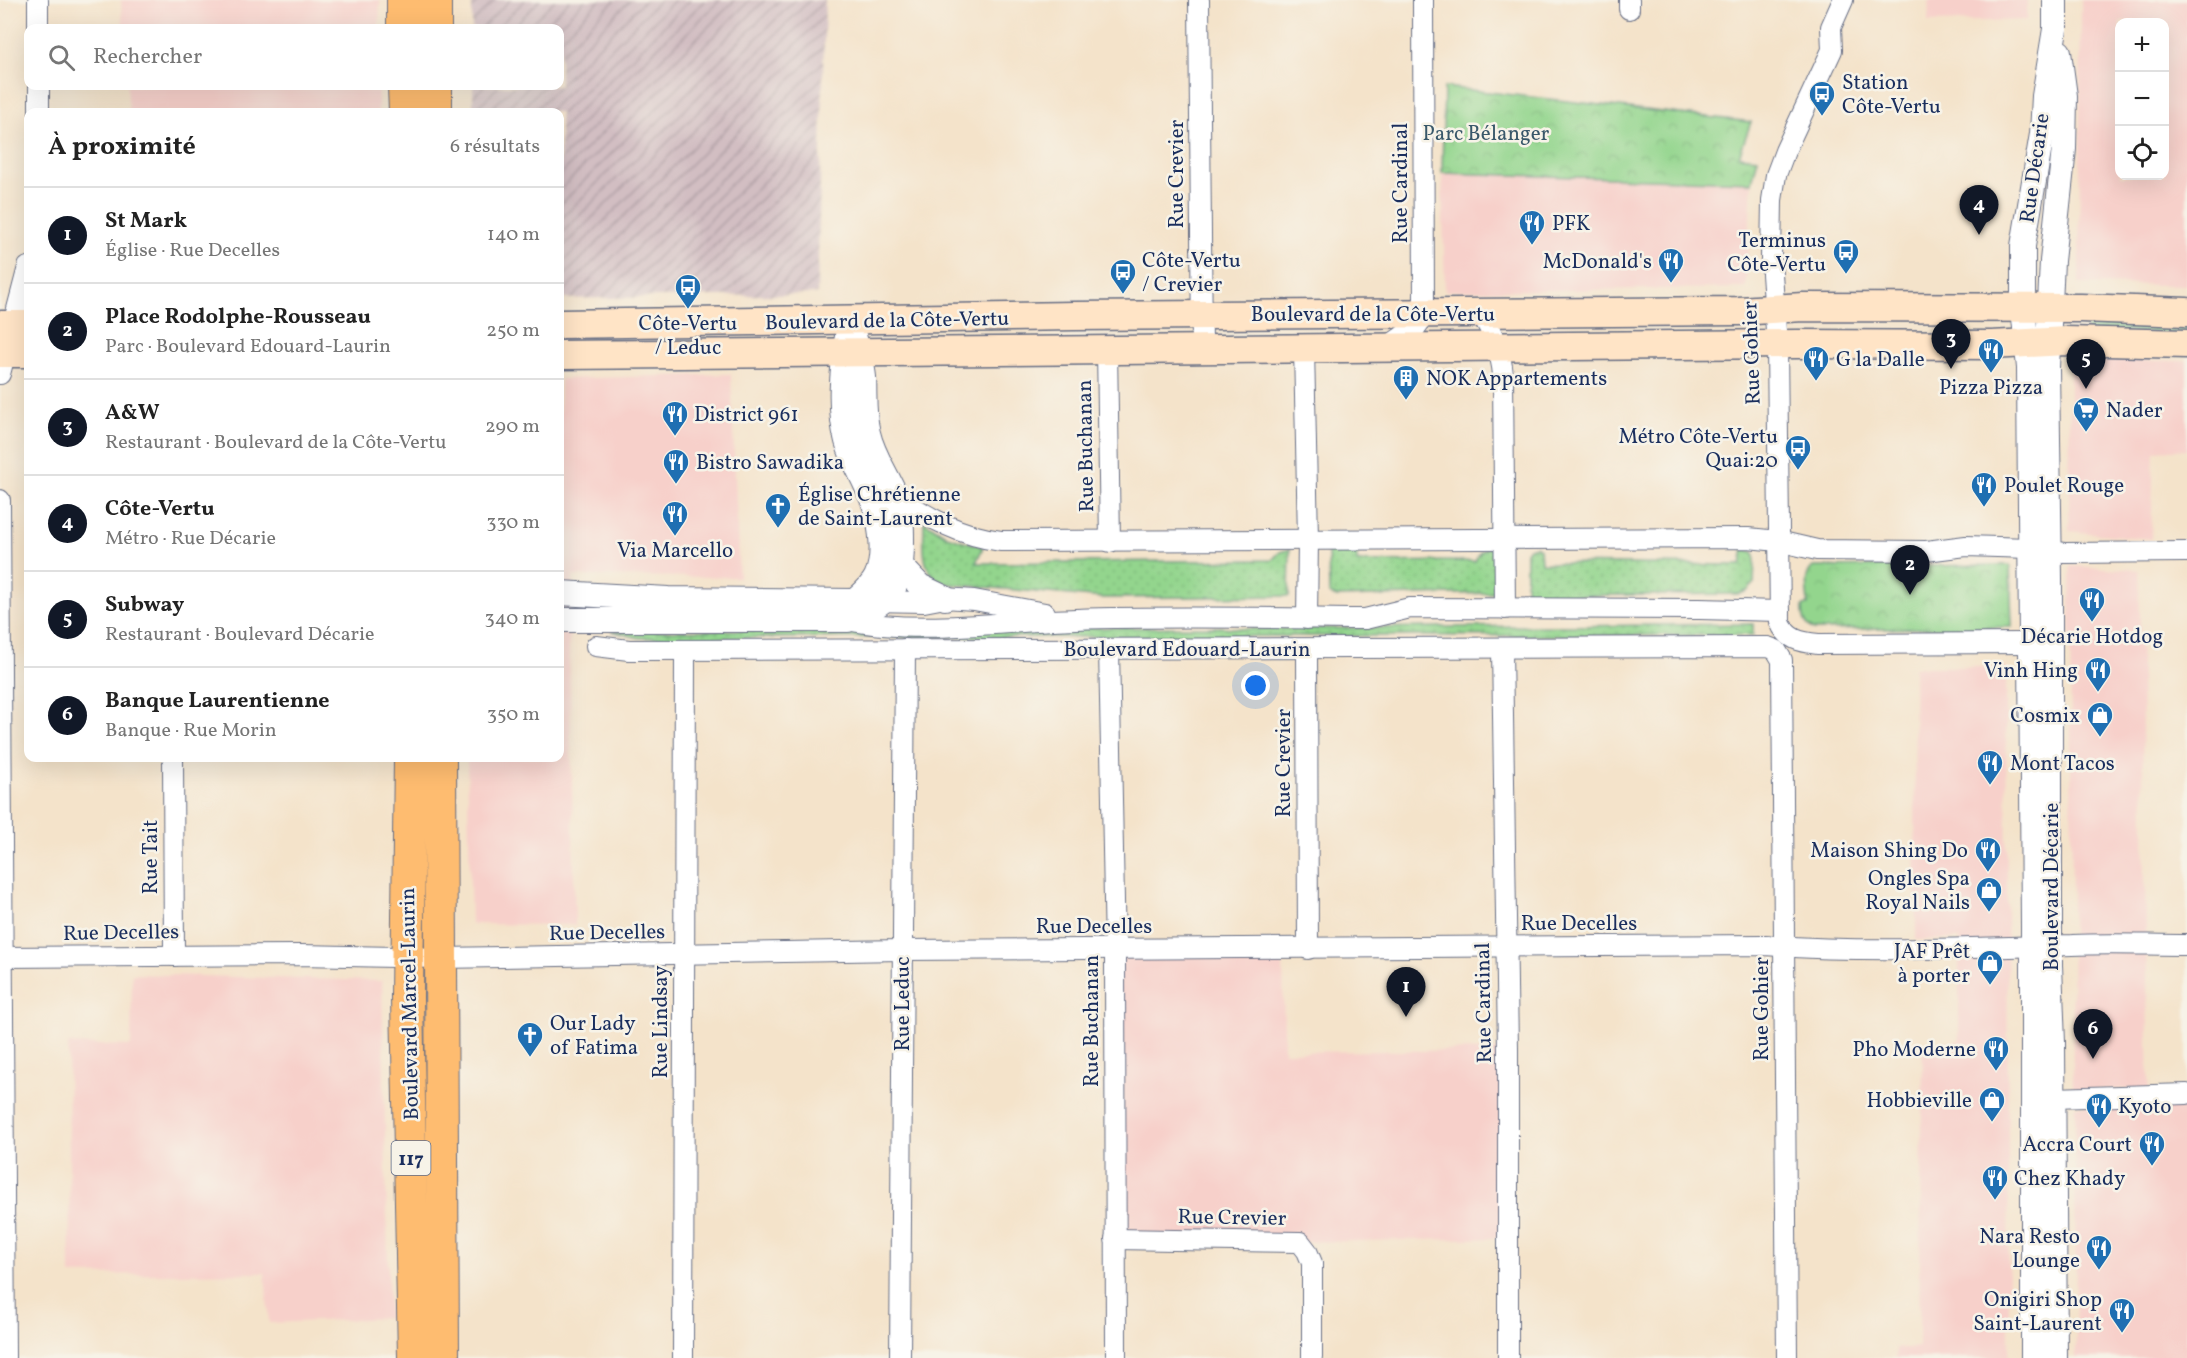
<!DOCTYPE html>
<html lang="fr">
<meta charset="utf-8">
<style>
:root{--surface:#fff;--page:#f2f2f2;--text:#222;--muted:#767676;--line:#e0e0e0;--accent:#111827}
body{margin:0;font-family:Vollkorn,serif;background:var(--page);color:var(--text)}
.controls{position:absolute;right:18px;top:18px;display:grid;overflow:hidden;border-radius:12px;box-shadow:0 6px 24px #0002}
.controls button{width:54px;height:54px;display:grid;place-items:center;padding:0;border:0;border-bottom:2px solid var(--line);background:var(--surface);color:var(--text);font:30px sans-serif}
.you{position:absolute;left:1256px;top:686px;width:21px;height:21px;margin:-15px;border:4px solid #fff;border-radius:50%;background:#1a73e8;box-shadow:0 0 0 9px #1a73e833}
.badge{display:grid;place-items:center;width:39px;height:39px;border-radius:50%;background:var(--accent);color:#fff;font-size:20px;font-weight:700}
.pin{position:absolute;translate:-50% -50px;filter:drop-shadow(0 2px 3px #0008)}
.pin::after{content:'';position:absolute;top:32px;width:21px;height:18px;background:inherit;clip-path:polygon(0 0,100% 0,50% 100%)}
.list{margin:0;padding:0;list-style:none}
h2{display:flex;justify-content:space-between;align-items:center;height:78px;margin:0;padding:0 24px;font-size:26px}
h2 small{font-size:20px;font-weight:400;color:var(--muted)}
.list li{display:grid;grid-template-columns:39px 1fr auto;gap:18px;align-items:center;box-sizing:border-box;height:96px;padding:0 24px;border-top:2px solid var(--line)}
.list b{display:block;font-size:22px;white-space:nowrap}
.list p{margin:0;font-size:20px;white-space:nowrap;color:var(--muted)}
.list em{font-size:20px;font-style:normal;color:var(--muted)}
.icon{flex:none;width:33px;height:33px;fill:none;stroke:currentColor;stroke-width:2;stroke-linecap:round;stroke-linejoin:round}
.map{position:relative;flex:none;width:2187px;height:1358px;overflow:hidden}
.search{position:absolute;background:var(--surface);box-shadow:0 6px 24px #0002;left:24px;top:24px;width:540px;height:66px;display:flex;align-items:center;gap:15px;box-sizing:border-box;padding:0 21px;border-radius:12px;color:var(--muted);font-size:22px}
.panel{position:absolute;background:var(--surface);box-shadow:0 6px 24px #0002;left:24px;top:108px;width:540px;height:654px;border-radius:12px}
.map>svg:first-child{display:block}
</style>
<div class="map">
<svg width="2187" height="1358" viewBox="0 0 2187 1358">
<defs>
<pattern id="industrial-furrows" width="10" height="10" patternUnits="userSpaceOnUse" patternTransform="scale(1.5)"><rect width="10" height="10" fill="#d2bec2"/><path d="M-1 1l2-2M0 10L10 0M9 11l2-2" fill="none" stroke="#aa9ba1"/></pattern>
<pattern id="grass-dots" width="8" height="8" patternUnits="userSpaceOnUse" patternTransform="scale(1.5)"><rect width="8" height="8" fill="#93d58d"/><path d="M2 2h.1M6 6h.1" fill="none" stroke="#7eb77c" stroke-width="1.8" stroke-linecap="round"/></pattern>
<pattern id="park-crowns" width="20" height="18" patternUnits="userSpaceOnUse" patternTransform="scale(1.5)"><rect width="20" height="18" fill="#93d58d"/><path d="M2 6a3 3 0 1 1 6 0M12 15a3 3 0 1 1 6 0" fill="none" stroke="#7eb77c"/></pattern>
</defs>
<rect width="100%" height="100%" fill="#f7f3e8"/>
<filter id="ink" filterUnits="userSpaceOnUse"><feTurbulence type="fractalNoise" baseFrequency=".0167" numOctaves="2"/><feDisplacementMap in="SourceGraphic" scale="12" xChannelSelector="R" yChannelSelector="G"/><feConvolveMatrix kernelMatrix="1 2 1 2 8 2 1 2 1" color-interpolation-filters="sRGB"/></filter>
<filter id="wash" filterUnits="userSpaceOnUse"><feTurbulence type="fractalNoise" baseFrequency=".008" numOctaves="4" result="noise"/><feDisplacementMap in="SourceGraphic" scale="24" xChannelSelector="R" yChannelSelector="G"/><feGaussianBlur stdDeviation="1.35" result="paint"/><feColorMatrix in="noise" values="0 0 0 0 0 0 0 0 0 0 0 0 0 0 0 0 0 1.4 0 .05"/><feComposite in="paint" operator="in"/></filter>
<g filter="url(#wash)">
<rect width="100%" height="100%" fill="#f4e3ca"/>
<g fill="#f7d0ca" fill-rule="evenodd">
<path d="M121 0H380L379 28H123Z"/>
<path d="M1929 0H2027V20L1928 22Z"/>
<path d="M2081 0H2187V285L2079 284ZM2120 22H2164V176H2120Z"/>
<path d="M127 86H378V112H129Z"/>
<path d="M1442 173 1752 182 1746 288 1445 291Z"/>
<path d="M2070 360 2187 361V449L2154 451 2151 539 2069 531Z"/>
<path d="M731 374 739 577 573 576 569 645 575 925 471 924 467 758H560V379Z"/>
<path d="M2070 566 2139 570 2149 1089H2073Z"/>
<path d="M1914 667H2006L2009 1358H1896V1349L1919 1347 1923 1043 1959 1041V939L1916 940Z"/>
<path d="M1283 946 1284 1052 1508 1050V1238L1300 1242 1115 1239V951Z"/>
<path d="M132 974 382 981 389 1318 269 1323 265 1273 70 1275 68 1044 131 1046Z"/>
<path d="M2187 1102V1358H2076L2075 1106Z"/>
</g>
<path fill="url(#industrial-furrows)" d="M472 0H825L817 294 560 299V112H473V86H560V28H472Z"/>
<g fill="url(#grass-dots)" stroke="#578276" stroke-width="1.5">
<path d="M2086 323 2187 325V333L2087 332Z"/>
<path d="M924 521 947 536 983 547 976 563 1272 560 1280 552 1290 549 1289 596 1103 598 949 584C918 576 924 546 924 521Z"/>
<path d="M1328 544H1357V562L1475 561C1479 552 1484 546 1495 548L1494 593 1337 597 1329 594Z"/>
<path d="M1535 546 1540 549 1541 563 1741 565 1744 549 1753 552 1755 555 1754 584 1747 591 1739 594 1526 596V552L1529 548Z"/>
<path d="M1753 624V635L639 638 611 631 1222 627 1245 629Z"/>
</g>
<g fill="url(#park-crowns)" stroke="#578276" stroke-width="1.5">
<path d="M1444 87 1751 122 1739 156 1758 158 1752 182 1442 173Z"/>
<path d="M2009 565 2010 567 2012 627 1814 630C1804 624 1803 618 1803 606L1808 605C1808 592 1802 576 1813 567Z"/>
</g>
</g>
<g filter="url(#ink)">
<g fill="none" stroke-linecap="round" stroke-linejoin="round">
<g stroke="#676e84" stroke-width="22">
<g id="minor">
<path d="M38 0V28"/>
<path d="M1199 0 1202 349"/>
<path d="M1629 0V9"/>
<path d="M1843 0 1831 27 1832 50 1785 151 1776 175 1772 200 1771 260 1777 345 1780 622C1787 640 1801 642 1818 644L2030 643"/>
<path d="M39 86V112"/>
<path d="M1480 312C1493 332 1501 351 1503 375L1505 609"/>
<path d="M1387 347 1416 327 1424 316 1423 0"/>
<path d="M1304 348 1308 539 1307 619"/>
<path d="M1107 349 1110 542"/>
<path d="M0 374 28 267"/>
<path d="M895 495C928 518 961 536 1001 541L1748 538 1778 541 1817 550 1926 551 1966 546 2029 548"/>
<path d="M0 500 5 1358"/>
<path d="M2049 551 2065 553 2187 552"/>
<path d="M872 601 924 602 945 598 974 600 1045 613"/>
<path d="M848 620C918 635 1004 621 1076 619 1172 616 1269 618 1365 619L1410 608 1699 609 1780 611"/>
<path d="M596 646 629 650 1768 647 1776 650 1782 660 1787 1358"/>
<path d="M1502 648 1508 1050V1358"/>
<path d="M1109 649 1115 950 1116 1358"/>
<path d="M1307 649 1308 949"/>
<path d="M173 758 174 956"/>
<path d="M0 957 301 955 441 958 902 950 1765 945C1867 953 1970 948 2072 945 2110 943 2149 945 2187 945"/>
<path d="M2053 1098 2187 1094"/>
<path d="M1115 1239 1300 1242 1307 1251 1312 1263V1358"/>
<path d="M683 1358 685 650"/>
<path d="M900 1358 905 649"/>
</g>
</g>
<g stroke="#676e84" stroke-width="26">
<g id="tertiary">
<path d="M902 567 920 586 945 598"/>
<path d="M560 593 668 599 855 601C863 593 871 587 876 577 887 554 880 514 869 492 862 475 852 459 847 441 838 408 842 370 847 336"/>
<path d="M560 620H848C892 601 902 590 902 541 902 525 902 511 896 496 887 474 873 456 868 433 863 414 865 396 864 377 862 358 854 338 849 319"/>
<path d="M2033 1358V927L2029 368 2023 308V246L2042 134 2044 96 2055 29V0"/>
<path d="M2055 1358 2053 1043 2050 965V579L2047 368 2052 261 2064 149 2065 96 2059 52"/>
</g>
</g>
<g stroke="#676e84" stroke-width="31">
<g id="secondary">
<path d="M560 324 1074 316 1739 311 1803 307 2081 308 2187 312"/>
<path d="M0 325H28"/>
<path d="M0 353H28"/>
<path d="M560 355 1798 344 1992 345 2066 341 2187 344"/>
</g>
</g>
<g stroke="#676e84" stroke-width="34">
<g id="primary">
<path d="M403 0V28"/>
<path d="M435 0V28"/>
<path d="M404 86 405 112"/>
<path d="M436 86V112"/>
<path d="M410 758 407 997 414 1358"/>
<path d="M440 758 443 1358"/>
</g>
</g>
<use href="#minor" stroke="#fff" stroke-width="20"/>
<use href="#tertiary" stroke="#fff" stroke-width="24"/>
<use href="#secondary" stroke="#ffe4c6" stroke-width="28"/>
<use href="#primary" stroke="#febc70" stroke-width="32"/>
</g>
</g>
<defs>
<g id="bus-pin" transform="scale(1.35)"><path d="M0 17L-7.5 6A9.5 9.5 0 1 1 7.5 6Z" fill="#1f6fb2" stroke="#f7f3e8"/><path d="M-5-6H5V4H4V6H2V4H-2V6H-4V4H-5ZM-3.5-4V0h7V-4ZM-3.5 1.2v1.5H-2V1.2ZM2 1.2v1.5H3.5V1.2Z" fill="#fff"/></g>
<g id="restaurant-pin" transform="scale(1.35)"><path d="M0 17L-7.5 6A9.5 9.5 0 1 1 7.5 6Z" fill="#1f6fb2" stroke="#f7f3e8"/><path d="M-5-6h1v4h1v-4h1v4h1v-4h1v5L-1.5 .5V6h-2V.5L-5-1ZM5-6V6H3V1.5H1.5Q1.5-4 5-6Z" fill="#fff"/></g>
<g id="building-pin" transform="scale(1.35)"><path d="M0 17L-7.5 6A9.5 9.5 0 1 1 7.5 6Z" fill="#1f6fb2" stroke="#f7f3e8"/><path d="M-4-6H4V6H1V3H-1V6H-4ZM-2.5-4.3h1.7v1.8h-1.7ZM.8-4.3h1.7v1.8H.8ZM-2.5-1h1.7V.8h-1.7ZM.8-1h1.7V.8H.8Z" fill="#fff"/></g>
<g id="supermarket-pin" transform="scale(1.35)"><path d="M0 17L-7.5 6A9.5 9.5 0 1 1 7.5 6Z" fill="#1f6fb2" stroke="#f7f3e8"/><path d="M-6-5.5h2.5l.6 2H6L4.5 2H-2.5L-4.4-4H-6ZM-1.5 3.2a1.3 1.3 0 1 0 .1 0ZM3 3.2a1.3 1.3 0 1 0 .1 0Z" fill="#fff"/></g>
<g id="church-pin" transform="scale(1.35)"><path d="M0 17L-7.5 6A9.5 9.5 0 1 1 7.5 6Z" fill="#1f6fb2" stroke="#f7f3e8"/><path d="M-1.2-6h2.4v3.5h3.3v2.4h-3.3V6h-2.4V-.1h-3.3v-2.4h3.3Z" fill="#fff"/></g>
<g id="shop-pin" transform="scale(1.35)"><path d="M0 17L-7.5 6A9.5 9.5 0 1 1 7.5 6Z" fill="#1f6fb2" stroke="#f7f3e8"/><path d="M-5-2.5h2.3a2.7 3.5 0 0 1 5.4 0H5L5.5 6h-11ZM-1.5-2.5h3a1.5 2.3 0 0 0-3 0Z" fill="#fff"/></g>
</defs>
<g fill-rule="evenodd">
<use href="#bus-pin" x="1822" y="94"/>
<use href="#restaurant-pin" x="1532" y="223"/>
<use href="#bus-pin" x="1846" y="252"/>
<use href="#restaurant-pin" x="1671" y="261"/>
<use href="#bus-pin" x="1123" y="272"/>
<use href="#bus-pin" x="688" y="287"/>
<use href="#restaurant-pin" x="1991" y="351"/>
<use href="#restaurant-pin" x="1816" y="359"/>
<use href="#building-pin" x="1406" y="378"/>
<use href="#supermarket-pin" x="2086" y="410"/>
<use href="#restaurant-pin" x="675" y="414"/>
<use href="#bus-pin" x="1798" y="448"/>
<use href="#restaurant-pin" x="676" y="462"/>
<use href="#restaurant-pin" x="1984" y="485"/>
<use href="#church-pin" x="778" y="506"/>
<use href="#restaurant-pin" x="675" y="514"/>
<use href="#restaurant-pin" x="2092" y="600"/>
<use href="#restaurant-pin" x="2098" y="670"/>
<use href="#shop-pin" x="2100" y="715"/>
<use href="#restaurant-pin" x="1990" y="763"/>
<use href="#restaurant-pin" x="1988" y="850"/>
<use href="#shop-pin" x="1989" y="890"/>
<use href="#shop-pin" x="1990" y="963"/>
<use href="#church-pin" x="530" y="1035"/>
<use href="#restaurant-pin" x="1996" y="1049"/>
<use href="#shop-pin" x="1992" y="1100"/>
<use href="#restaurant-pin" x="2099" y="1106"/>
<use href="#restaurant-pin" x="2152" y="1144"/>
<use href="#restaurant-pin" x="1995" y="1178"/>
<use href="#restaurant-pin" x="2099" y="1248"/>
<use href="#restaurant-pin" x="2122" y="1311"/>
</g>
<g text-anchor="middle" stroke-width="5" stroke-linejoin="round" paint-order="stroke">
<rect fill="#f7f3e8" stroke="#5d6a87" stroke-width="1.5" x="391.5" y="1141" width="39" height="34" rx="4.5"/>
<g font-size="20" font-weight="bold" fill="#1b2f5e">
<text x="411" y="1165">117</text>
</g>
<g font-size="21" fill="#1b2f5e" stroke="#f7f3e8" text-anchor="start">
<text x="1842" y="89">Station<tspan x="1842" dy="24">Côte-Vertu</tspan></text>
<text x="1552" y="230">PFK</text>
<text x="1826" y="247" text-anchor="end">Terminus<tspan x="1826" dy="24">Côte-Vertu</tspan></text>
<text x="1142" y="267">Côte-Vertu<tspan x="1142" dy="24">/ Crevier</tspan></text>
<text x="1652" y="268" text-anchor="end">McDonald's</text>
<text x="688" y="330" text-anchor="middle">Côte-Vertu<tspan x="688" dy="24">/ Leduc</tspan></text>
<text x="1836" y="366">G la Dalle</text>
<text x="1426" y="385">NOK Appartements</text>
<text x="1991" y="394" text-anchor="middle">Pizza Pizza</text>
<text x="2106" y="417">Nader</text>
<text x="694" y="421">District 961</text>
<text x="1778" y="443" text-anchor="end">Métro Côte-Vertu<tspan x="1778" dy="24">Quai:20</tspan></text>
<text x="696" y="469">Bistro Sawadika</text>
<text x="2004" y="492">Poulet Rouge</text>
<text x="798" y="501">Église Chrétienne<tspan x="798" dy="24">de Saint-Laurent</tspan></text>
<text x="675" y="557" text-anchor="middle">Via Marcello</text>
<text x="2092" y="643" text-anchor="middle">Décarie Hotdog</text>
<text x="2078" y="677" text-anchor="end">Vinh Hing</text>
<text x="2080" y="722" text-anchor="end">Cosmix</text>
<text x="2010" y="770">Mont Tacos</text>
<text x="1968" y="857" text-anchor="end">Maison Shing Do</text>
<text x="1970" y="885" text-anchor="end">Ongles Spa<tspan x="1970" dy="24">Royal Nails</tspan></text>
<text x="1970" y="958" text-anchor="end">JAF Prêt<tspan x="1970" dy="24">à porter</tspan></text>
<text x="550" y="1030">Our Lady<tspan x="550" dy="24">of Fatima</tspan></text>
<text x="1976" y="1056" text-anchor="end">Pho Moderne</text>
<text x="1972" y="1107" text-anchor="end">Hobbieville</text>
<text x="2118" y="1113">Kyoto</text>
<text x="2132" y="1151" text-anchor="end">Accra Court</text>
<text x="2014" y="1185">Chez Khady</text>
<text x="2080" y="1243" text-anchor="end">Nara Resto<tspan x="2080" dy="24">Lounge</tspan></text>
<text x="2102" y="1306" text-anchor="end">Onigiri Shop<tspan x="2102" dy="24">Saint-Laurent</tspan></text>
</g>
<g font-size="21" fill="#39586a" stroke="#f7f3e8">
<text x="1486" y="140">Parc Bélanger</text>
</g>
<g font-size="21" fill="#1b2f5e" stroke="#f7f3e8">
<text transform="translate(2034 168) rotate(-82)" y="7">Rue Décarie</text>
<text transform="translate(1176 174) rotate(-90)" y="7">Rue Crevier</text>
<text transform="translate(1400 183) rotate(-90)" y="7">Rue Cardinal</text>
<text x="1373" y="321">Boulevard de la Côte-Vertu</text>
<text transform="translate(887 320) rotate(-1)" y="7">Boulevard de la Côte-Vertu</text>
<text transform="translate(1751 353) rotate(-92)" y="7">Rue Gohier</text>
<text transform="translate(1085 446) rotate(-91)" y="7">Rue Buchanan</text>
<text x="1187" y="656">Boulevard Edouard-Laurin</text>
<text transform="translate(1283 763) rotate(-90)" y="7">Rue Crevier</text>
<text transform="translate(150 857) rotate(-90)" y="7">Rue Tait</text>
<text transform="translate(2051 887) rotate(-90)" y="7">Boulevard Décarie</text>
<text x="1579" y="930">Rue Decelles</text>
<text x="1094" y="933">Rue Decelles</text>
<text transform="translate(121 932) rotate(-1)" y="7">Rue Decelles</text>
<text transform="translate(607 932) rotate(-1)" y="7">Rue Decelles</text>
<text transform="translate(1483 1003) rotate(-91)" y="7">Rue Cardinal</text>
<text transform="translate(409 1004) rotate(-91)" y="7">Boulevard Marcel-Laurin</text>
<text transform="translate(902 1004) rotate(-90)" y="7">Rue Leduc</text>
<text transform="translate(1761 1009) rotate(-90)" y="7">Rue Gohier</text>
<text transform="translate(1091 1021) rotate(-90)" y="7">Rue Buchanan</text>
<text transform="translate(660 1022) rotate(-90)" y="7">Rue Lindsay</text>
<text transform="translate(1232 1217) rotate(1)" y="7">Rue Crevier</text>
</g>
</g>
</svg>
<div class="controls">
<button>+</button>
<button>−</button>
<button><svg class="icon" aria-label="locate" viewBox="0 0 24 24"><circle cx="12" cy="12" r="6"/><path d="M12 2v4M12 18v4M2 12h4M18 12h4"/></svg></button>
</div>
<div class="you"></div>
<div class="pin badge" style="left:1406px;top:1017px">1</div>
<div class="pin badge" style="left:1910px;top:595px">2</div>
<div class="pin badge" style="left:1951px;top:369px">3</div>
<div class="pin badge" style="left:1979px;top:235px">4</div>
<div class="pin badge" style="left:2086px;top:389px">5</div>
<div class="pin badge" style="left:2093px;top:1059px">6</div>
<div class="search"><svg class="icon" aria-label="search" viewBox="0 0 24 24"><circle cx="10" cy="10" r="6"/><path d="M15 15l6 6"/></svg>Rechercher</div>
<section class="panel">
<h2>À proximité<small>6 résultats</small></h2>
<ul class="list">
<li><span class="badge">1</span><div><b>St Mark</b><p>Église · Rue Decelles</p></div><em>140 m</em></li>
<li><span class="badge">2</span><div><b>Place Rodolphe-Rousseau</b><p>Parc · Boulevard Edouard-Laurin</p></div><em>250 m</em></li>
<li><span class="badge">3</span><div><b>A&amp;W</b><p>Restaurant · Boulevard de la Côte-Vertu</p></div><em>290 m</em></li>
<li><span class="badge">4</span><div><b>Côte-Vertu</b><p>Métro · Rue Décarie</p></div><em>330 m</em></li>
<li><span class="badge">5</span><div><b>Subway</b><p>Restaurant · Boulevard Décarie</p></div><em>340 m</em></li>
<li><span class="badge">6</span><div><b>Banque Laurentienne</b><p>Banque · Rue Morin</p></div><em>350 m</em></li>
</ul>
</section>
</div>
